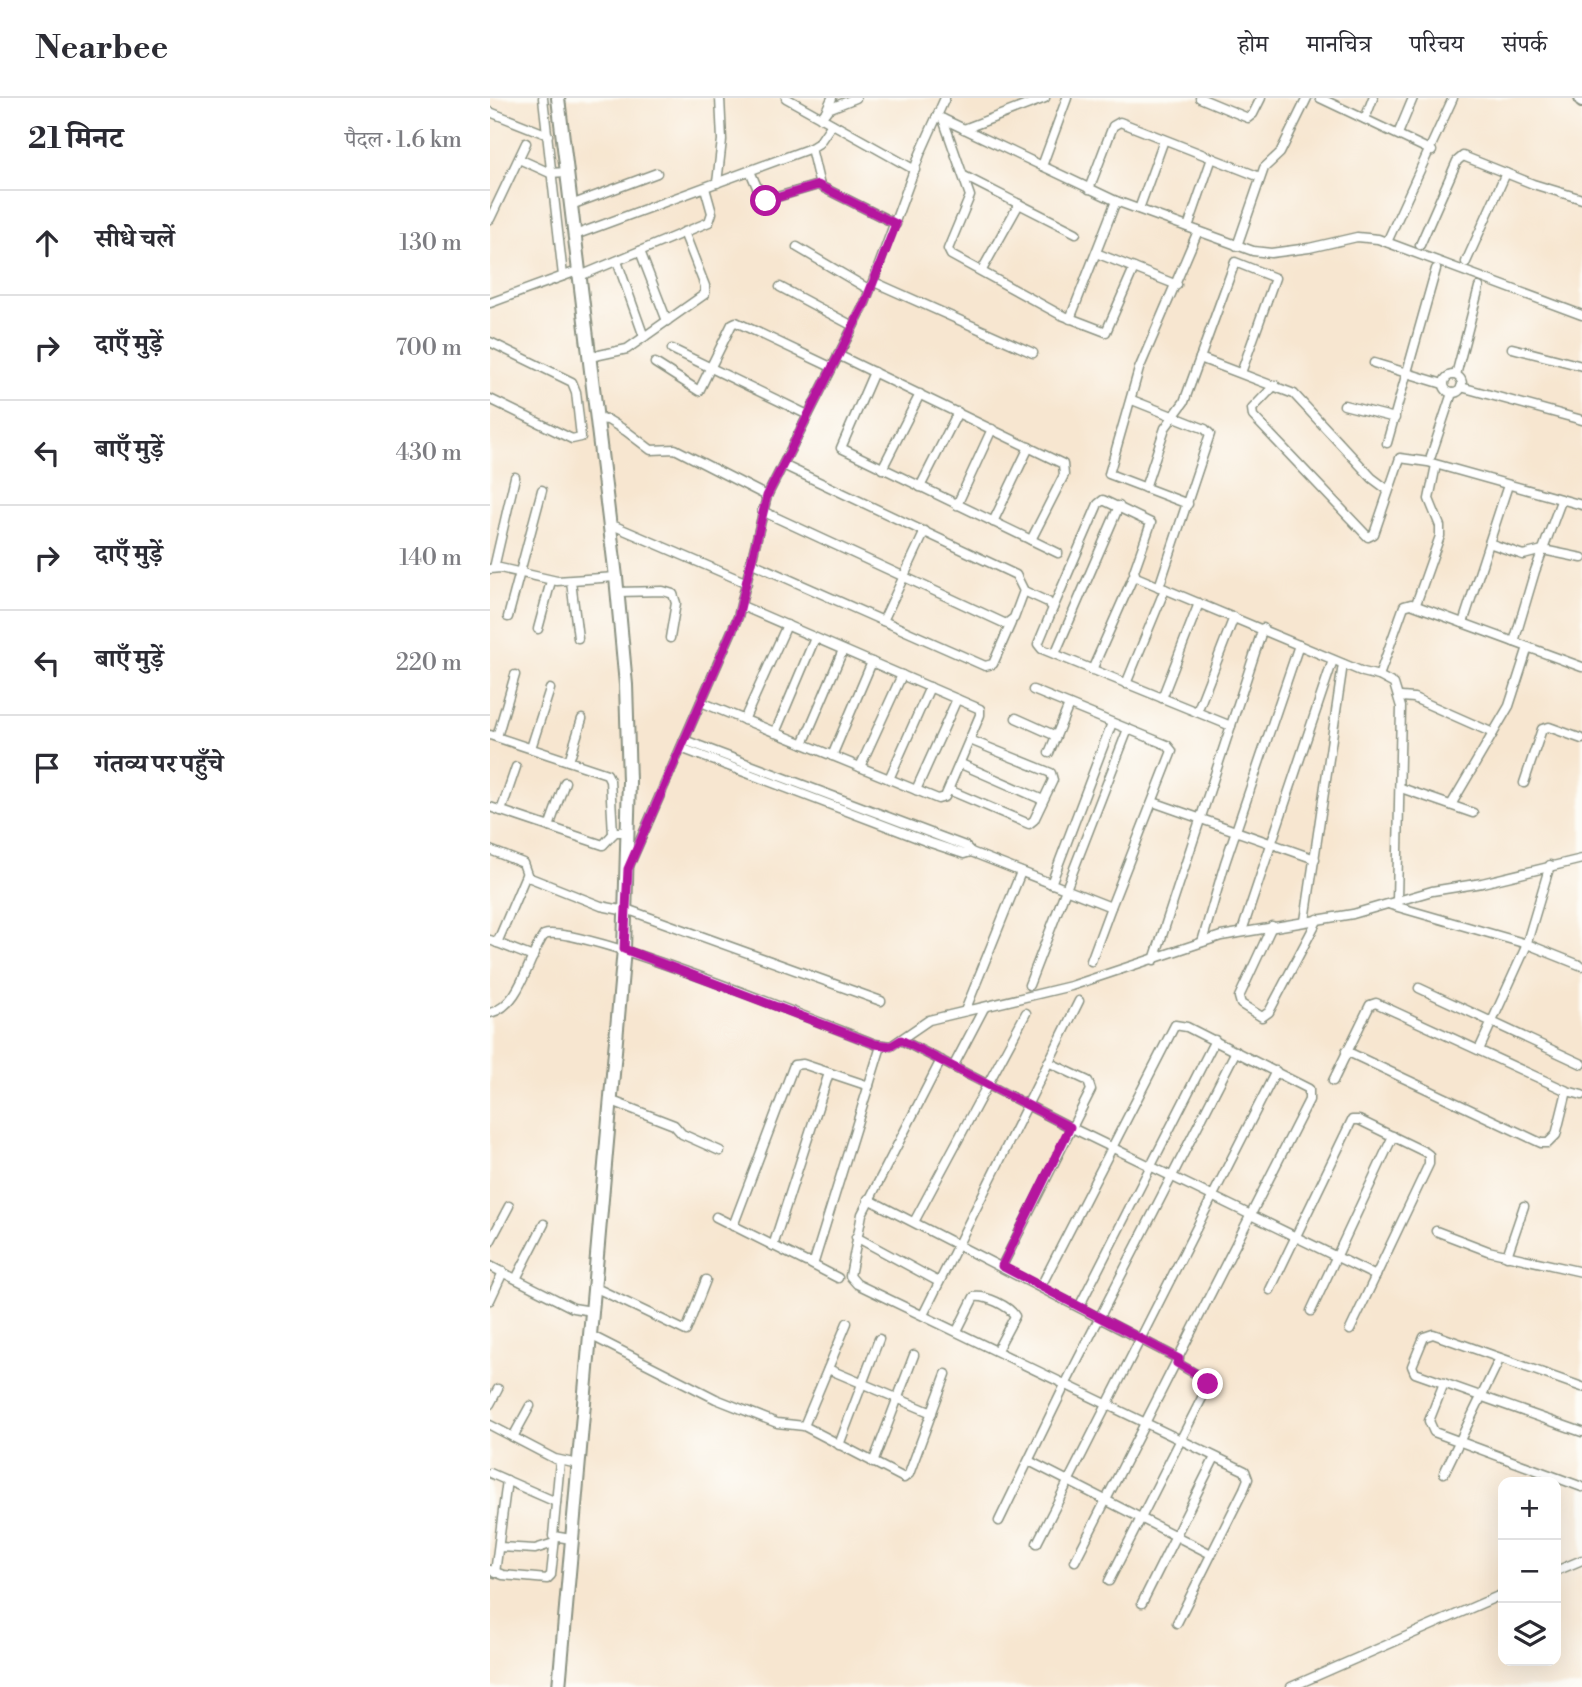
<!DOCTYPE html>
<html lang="hi">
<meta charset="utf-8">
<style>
:root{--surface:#fff;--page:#f7f7f7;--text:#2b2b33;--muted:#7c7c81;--line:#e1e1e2}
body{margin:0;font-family:"Libre Bodoni","Noto Serif Devanagari",serif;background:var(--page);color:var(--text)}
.controls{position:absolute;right:21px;bottom:21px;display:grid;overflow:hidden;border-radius:14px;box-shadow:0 7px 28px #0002}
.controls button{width:63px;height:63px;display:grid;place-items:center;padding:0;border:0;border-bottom:2px solid var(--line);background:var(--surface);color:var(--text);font:35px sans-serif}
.stop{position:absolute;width:21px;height:21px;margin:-16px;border:5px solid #b5179e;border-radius:50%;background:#fff}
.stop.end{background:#b5179e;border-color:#fff;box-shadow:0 2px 7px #0008}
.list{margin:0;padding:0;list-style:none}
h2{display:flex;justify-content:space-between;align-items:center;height:91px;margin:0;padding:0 28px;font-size:30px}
h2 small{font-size:23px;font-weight:400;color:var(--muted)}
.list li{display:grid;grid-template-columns:46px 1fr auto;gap:21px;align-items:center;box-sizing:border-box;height:105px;padding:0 28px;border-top:2px solid var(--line)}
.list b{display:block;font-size:26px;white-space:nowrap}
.list em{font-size:23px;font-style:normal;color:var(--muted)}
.icon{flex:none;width:38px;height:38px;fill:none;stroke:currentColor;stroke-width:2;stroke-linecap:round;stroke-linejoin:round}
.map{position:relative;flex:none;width:1092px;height:1589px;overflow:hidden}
header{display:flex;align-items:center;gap:42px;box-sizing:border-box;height:98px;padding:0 35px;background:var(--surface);border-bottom:2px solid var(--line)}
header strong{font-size:33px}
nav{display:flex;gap:38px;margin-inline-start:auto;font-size:24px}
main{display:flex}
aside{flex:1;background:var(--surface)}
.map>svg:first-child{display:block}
</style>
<header>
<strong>Nearbee</strong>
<nav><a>होम</a><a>मानचित्र</a><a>परिचय</a><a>संपर्क</a></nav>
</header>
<main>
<aside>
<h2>21 मिनट<small>पैदल · 1.6 km</small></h2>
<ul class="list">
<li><svg class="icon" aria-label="ahead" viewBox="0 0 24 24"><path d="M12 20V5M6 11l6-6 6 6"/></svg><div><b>सीधे चलें</b></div><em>130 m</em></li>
<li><svg class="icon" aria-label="right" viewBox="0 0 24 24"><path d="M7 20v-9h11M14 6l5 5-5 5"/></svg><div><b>दाएँ मुड़ें</b></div><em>700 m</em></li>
<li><svg class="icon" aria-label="left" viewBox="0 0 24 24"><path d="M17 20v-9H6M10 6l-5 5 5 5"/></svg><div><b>बाएँ मुड़ें</b></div><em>430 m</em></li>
<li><svg class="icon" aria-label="right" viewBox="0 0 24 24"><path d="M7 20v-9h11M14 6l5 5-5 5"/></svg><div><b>दाएँ मुड़ें</b></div><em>140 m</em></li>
<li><svg class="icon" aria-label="left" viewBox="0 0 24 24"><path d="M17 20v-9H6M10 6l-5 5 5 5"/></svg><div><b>बाएँ मुड़ें</b></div><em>220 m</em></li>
<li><svg class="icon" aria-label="arrive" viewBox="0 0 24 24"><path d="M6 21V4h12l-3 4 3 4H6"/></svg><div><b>गंतव्य पर पहुँचे</b></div></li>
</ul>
</aside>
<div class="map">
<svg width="1092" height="1589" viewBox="0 0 1092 1589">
<rect width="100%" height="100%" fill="#fdfcf7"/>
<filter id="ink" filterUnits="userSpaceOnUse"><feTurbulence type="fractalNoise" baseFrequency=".0143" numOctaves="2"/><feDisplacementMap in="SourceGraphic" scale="14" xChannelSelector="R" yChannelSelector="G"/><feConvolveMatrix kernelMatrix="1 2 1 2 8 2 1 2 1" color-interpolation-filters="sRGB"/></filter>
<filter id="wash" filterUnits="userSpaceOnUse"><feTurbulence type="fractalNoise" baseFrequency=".00686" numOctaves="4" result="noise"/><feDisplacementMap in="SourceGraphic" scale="28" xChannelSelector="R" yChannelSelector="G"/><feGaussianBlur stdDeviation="1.57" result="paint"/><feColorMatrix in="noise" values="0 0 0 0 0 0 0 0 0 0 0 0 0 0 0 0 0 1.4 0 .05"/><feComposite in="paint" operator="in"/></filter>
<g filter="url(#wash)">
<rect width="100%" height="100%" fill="#f7e6d0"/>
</g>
<g filter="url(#ink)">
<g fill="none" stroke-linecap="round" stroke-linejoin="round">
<g stroke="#8b9282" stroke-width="11">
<g id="street">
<path d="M53 0 73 178"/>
<path d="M296 0 425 72"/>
<path d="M710 0 758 20 763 16 771 0"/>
<path d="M830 0 942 53"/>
<path d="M336 13 342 0"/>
<path d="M0 14 58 37"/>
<path d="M447 18 626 103 763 153 781 155 819 150 867 139 888 141 1092 217"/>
<path d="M331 20 338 11 366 0"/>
<path d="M453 21 480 98 458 151 461 157 569 216 616 234 644 170"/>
<path d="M875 21 883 0"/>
<path d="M474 31 555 0"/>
<path d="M908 36 923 0"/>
<path d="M321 50 330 88"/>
<path d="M29 61 60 75 77 74"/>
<path d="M552 68 577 0"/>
<path d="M260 73 273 103 328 87 406 126"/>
<path d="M474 78 586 135"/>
<path d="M227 85 232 42 230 0"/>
<path d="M599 91 623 28 630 24 770 79"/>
<path d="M81 107 167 75"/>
<path d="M649 111 674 42"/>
<path d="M0 121 36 45"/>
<path d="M698 129 722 60"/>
<path d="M85 137 321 50 329 45 342 26"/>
<path d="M897 144 963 0"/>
<path d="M930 147 967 63 973 58 1043 86 1092 101"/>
<path d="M747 148 774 70 790 55 817 0"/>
<path d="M307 149 380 192"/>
<path d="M150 153 177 223"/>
<path d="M606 155 687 187"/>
<path d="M127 163 154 239"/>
<path d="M976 164 1016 75"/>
<path d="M492 172 529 106"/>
<path d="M90 178 219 124 222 115 215 90"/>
<path d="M384 184 543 255"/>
<path d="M290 189 363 228"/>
<path d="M0 205 90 172"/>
<path d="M580 221 626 103"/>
<path d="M0 244 82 284 86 294 91 339 82 341 0 301"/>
<path d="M1022 250 1092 268"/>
<path d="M182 251 318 317"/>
<path d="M348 257 573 366 574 377 541 442"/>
<path d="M100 259 137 251 215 196V188L194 134"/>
<path d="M710 260 804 296 882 380 898 392"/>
<path d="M165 265 209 293 242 226 246 224 341 269"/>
<path d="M884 265 953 286"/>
<path d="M384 274 351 350 568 455"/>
<circle cx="963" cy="286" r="9"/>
<path d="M966 277 989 189"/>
<path d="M785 287 762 311 763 318 878 439 884 436 910 360 938 364 1092 407"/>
<path d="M971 289 1092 322"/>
<path d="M642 302 715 331 720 336 669 489"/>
<path d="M854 307 905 320"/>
<path d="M108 321 118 322 136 333 161 352 185 351 277 398"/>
<path d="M897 345 946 171"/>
<path d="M941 358 962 295"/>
<path d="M293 367 526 477 534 493 558 504 563 510 548 546 552 551 741 628"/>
<path d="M392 371 430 296"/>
<path d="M430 389 468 314"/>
<path d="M655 390 675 330 694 304 745 164 785 180 751 275"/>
<path d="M698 406 619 376 649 271 708 133"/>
<path d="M467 407 502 331"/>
<path d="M272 413 516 526 524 520 534 493"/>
<path d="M503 424 539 349"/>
<path d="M120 426 257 485"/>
<path d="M999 445 1033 457 1053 452 1092 460"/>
<path d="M260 464 495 568 503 566 521 525"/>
<path d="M4 470 25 379"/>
<path d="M0 471 10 470 67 483 126 479"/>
<path d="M81 483 88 540"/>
<path d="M127 494 173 493 183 496 186 505 180 540"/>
<path d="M926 506 950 438V428L939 401 946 367"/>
<path d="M563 510 608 406 613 402 661 425 644 473 646 479 873 574 889 578 914 508 921 506 1092 569"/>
<path d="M18 519 52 392"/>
<path d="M393 523 435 433"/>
<path d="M973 525 1018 387"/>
<path d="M48 531 61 483"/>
<path d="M1024 544 1045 473 1071 403"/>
<path d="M565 556 629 408"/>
<path d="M602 572 644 477"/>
<path d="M889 578 904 586 911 609 907 803"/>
<path d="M636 586 675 491"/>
<path d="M911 599 924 600 1003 635"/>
<path d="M672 600 709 505"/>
<path d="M211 604 448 701 455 699 490 617V611L252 508"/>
<path d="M707 614 744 519"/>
<path d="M526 620 566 638"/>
<path d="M254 622 297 527"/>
<path d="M285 635 325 540"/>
<path d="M0 637 117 676 120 682 123 736"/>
<path d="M7 639 25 577"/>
<path d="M194 642 475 748 481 754 621 809 682 653 677 647 543 592"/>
<path d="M313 646 353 552"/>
<path d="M41 650 60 591"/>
<path d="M191 650 441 745 474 756 481 754"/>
<path d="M559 655 579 607"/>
<path d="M342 658 382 564"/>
<path d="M79 663 92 621"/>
<path d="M471 666 553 702"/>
<path d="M370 669 412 577"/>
<path d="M399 681 440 589"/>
<path d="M1034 685 1052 631 1059 629 1092 641"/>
<path d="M911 690 983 715"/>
<path d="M426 692 467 601"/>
<path d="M459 692 539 726 544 722 563 682 561 675 480 642"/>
<path d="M663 704 825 761"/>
<path d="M961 707 1019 608 1038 549"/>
<path d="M0 709 113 747 125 734H139"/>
<path d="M11 713 26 669"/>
<path d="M59 729 75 684"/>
<path d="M0 752 33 765 38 779 111 808 136 813"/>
<path d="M139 768 248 519 277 398 375 205 430 56 455 0"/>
<path d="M561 786 622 625"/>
<path d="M901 807 1037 846 1092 868"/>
<path d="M136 811 391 903"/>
<path d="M815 823 853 566"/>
<path d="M782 828 749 899 751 906 772 919 779 914 828 821"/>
<path d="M752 833 843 562"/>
<path d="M0 842 43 859"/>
<path d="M712 844 735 765 809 547"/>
<path d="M7 845 36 777"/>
<path d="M664 862 773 530"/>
<path d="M601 863 621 809"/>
<path d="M539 887 638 631"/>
<path d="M929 890 1092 966"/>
<path d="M475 913 531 774"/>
<path d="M0 915C31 908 38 859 54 837 85 824 338 928 385 946L401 948 439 922 581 888 731 838 863 816 942 793 992 785 1092 761"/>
<path d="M411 942 580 1029 886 1178"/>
<path d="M989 952 1035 851 1060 767"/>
<path d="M856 953 1051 1045H1058L1066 1037 1077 993"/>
<path d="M451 962 372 1116 360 1178 367 1186 755 1373 758 1381 754 1391 687 1525"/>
<path d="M463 969 494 910"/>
<path d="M843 983 880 907 886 905 1077 993 1092 997"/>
<path d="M122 1003 184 1027 192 1036 230 1053"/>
<path d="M378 1101 689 1261"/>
<path d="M226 1119 316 1164H324L391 948"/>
<path d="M424 1124 536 915"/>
<path d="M243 1128 304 967 313 966 379 988"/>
<path d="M946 1133 998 1153 1092 1174"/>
<path d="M366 1139 449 1184"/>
<path d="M0 1144 19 1108"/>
<path d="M283 1148 339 975"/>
<path d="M1017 1158 1034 1108"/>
<path d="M321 1166 348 1180"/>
<path d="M0 1168 83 1210 102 1213"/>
<path d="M512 1168 601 992 598 983 558 964"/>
<path d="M26 1181 54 1126"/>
<path d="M551 1188 685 927 697 929 819 991V1002L585 1463"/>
<path d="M104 1189 196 1233 216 1182"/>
<path d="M780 1192 862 1022H869L935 1054 939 1057V1066L860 1232"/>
<path d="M0 1202 13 1174"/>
<path d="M589 1209 725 942"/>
<path d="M821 1213 903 1038"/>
<path d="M433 1217 589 903"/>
<path d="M467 1233 484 1199C496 1197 519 1208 525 1218L507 1252"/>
<path d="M100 1237 226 1301 287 1325 314 1328 414 1380 419 1376 456 1276"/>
<path d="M338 1271 442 1315"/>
<path d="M954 1285 939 1323 944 1334 1092 1389"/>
<path d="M1092 1289 943 1236 934 1239 922 1268 925 1275 1092 1334"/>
<path d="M0 1306 8 1291"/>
<path d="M0 1327 65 1361 88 1366"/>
<path d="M314 1328 357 1225"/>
<path d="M23 1339 40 1308"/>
<path d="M349 1347 389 1241"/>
<path d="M70 1363 63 1438 81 1441"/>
<path d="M539 1363 721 1456"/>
<path d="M383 1365 424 1257"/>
<path d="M0 1375 66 1404"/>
<path d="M954 1375 1010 1260"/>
<path d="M509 1423 576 1285 746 953"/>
<path d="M547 1445 786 973"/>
<path d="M9 1449 45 1451 64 1445"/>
<path d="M0 1472 13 1477 57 1481 61 1477 65 1440"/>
<path d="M1066 1473 1092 1462"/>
<path d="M5 1475 17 1382"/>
<path d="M619 1483 716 1292V1282L687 1265"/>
<path d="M652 1505 725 1359"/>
<path d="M801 1589 1013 1496"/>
</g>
</g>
<g stroke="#8b9282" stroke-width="16">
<g id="secondary">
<path d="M68 0 126 479 136 587 139 683 134 851 69 1589"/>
<path d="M1091 0 1092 3"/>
</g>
</g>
<use href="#street" stroke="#fff" stroke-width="8"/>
<use href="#secondary" stroke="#fff" stroke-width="12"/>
</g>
</g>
<g fill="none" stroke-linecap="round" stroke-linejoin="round" filter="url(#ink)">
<path stroke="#b5179e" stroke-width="9" d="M276 103 328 87 406 126 375 205 277 398 248 519 138 771 134 851 385 946 401 948 411 942 580 1029 512 1168 689 1261 687 1265 712 1279 718 1286"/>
</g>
</svg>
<div class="controls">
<button>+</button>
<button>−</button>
<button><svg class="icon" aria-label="layers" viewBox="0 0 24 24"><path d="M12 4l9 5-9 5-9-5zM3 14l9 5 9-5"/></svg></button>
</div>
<div class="stop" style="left:276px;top:103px"></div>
<div class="stop end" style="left:718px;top:1286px"></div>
</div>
</main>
